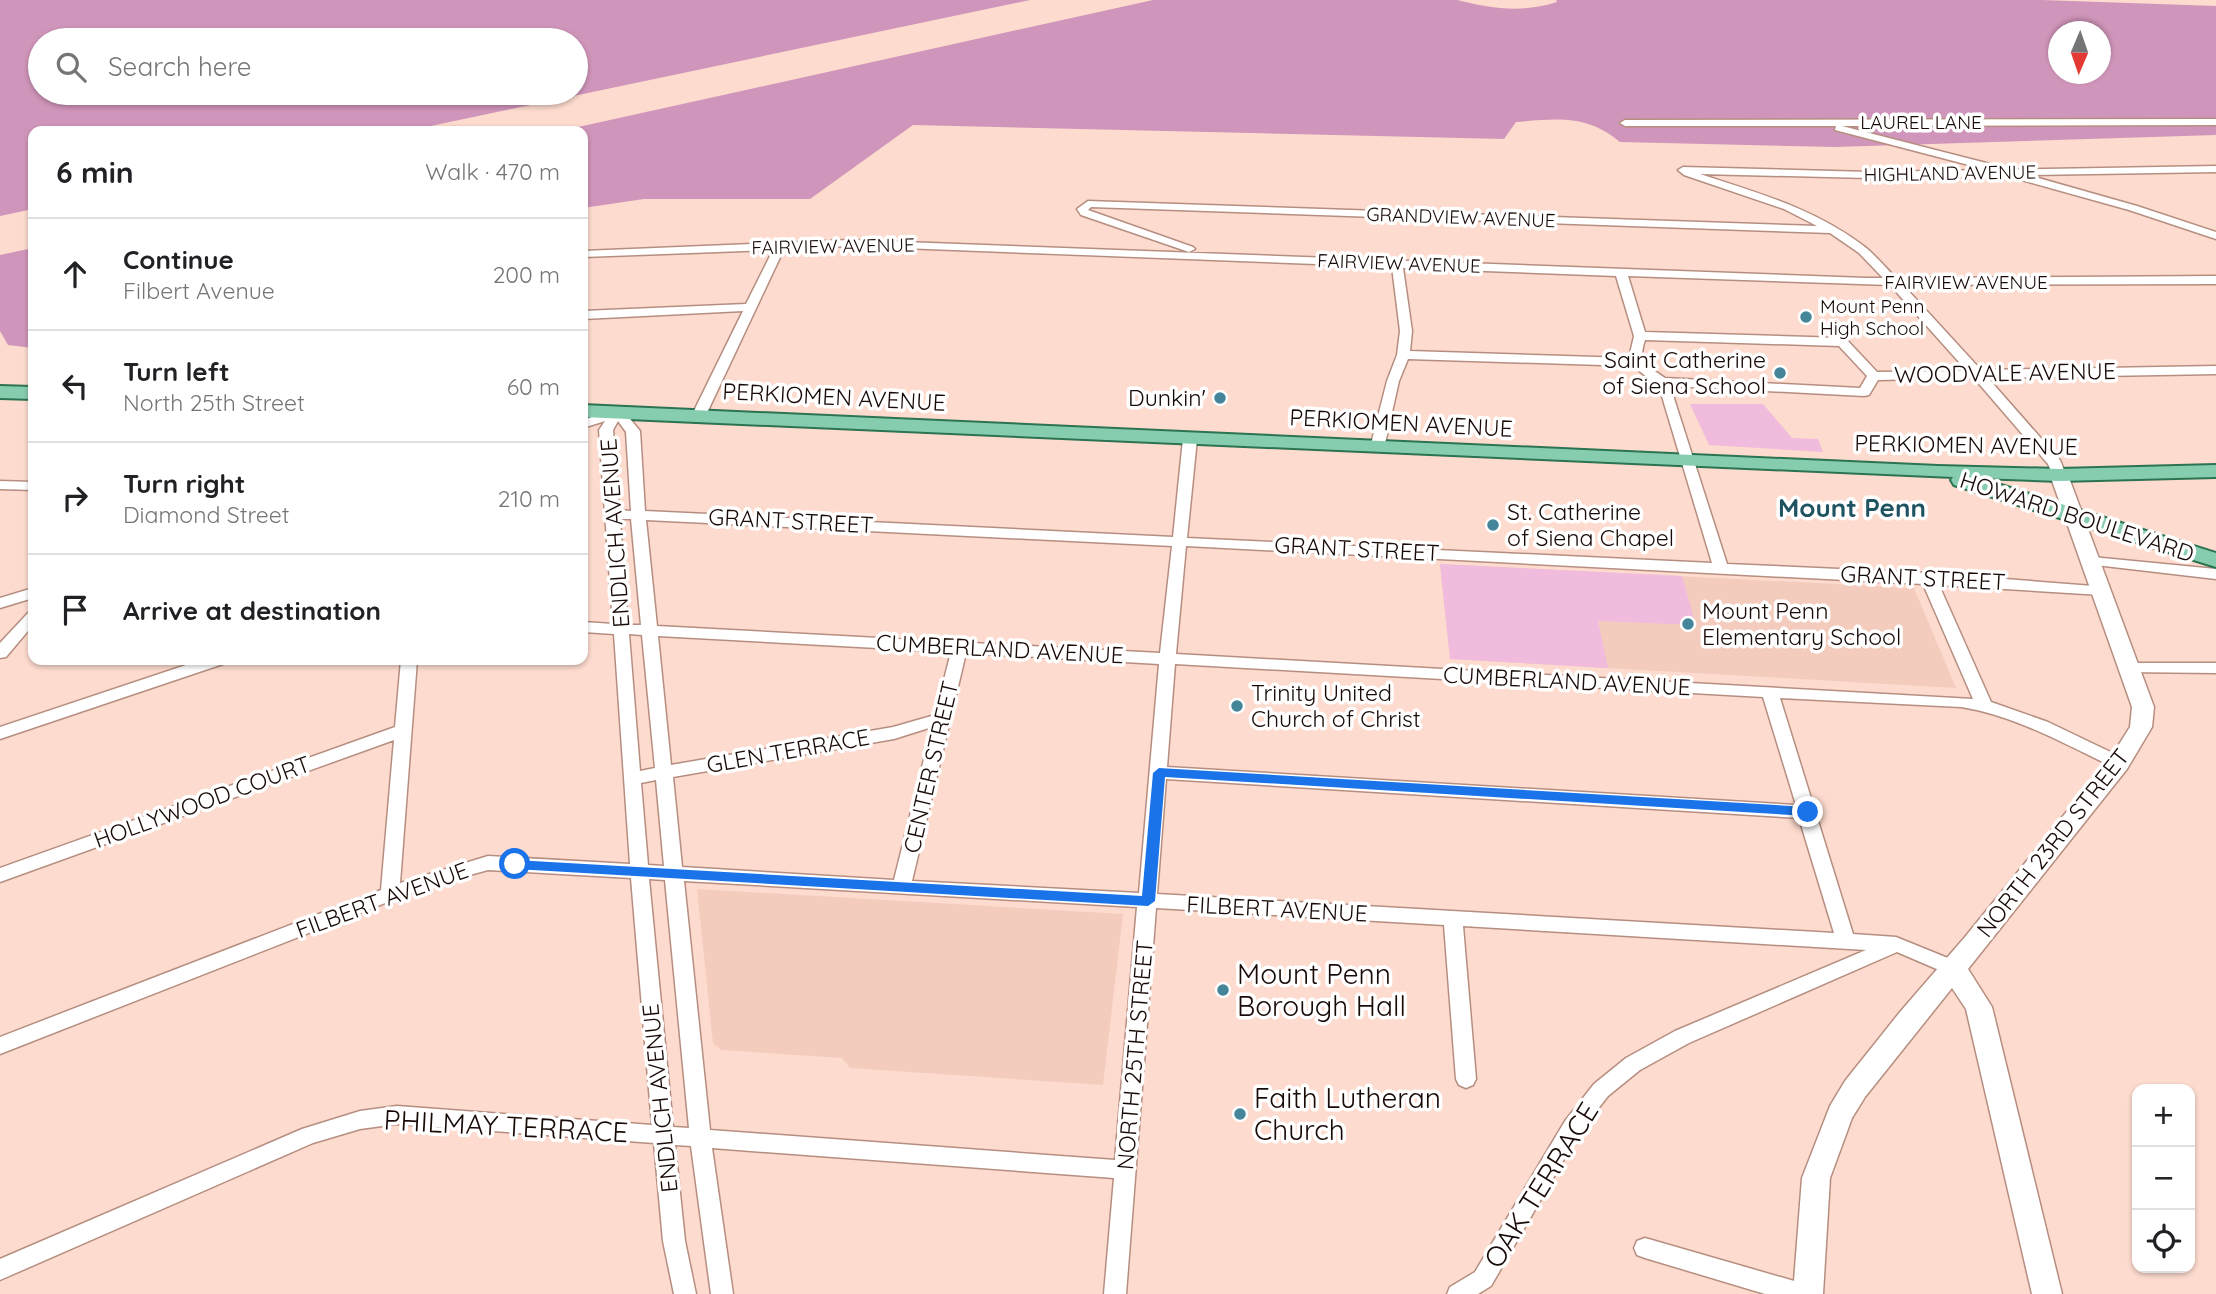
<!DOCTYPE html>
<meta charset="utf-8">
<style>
:root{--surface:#fff;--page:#f6f6f6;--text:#202124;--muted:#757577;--line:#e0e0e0}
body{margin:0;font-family:Quicksand,sans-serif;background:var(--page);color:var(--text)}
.controls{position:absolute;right:21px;bottom:21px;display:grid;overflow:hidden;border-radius:14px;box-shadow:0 2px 5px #0004}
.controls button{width:63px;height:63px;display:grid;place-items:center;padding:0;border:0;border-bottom:2px solid var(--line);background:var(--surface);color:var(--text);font:35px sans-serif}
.compass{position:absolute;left:2048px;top:21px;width:63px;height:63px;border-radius:50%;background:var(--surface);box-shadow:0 2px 5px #0004;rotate:182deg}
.stop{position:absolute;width:21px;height:21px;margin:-16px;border:5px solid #1a73e8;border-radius:50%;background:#fff}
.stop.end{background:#1a73e8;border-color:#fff;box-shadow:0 2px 7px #0008}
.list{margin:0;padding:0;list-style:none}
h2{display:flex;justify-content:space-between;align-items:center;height:91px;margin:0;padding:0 28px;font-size:30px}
h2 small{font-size:23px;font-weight:400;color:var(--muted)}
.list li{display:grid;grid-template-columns:46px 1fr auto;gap:21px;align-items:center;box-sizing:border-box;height:112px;padding:0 28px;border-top:2px solid var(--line)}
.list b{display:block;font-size:26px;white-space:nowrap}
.list p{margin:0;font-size:23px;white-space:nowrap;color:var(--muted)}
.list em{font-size:23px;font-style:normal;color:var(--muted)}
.icon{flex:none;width:38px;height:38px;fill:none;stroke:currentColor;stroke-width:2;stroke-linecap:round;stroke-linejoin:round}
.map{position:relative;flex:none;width:2216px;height:1294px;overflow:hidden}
.search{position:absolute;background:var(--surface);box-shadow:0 2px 5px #0004;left:28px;top:28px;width:560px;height:77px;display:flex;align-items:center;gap:18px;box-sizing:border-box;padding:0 24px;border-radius:38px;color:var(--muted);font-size:26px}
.panel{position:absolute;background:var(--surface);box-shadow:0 2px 5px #0004;left:28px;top:126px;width:560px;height:539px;border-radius:14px}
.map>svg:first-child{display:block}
</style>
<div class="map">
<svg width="2216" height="1294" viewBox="0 0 2216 1294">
<rect width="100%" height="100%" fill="#fddbce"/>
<g fill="#f4ccbe">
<path d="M1440 564 1914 588 1956 688 1450 659Z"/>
<path d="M697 889 1123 914 1103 1085 850 1068 842 1058 721 1050 713 1043Z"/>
</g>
<g fill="#f0bbdc">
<path d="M1690 404H1763L1792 438 1818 439 1823 452 1709 445Z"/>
<path d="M1440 564 1682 576 1696 625 1598 621 1608 668 1450 659Z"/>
</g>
<g fill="#d095ba" fill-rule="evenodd">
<path d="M0 0H1030L407 131H33V209L0 216ZM576 40V93H40V40Z"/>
<path d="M1153 0H1457C1493 9 1522 13 1557 2L1556 0H2042L2216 6V135L1835 147 1620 142C1586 114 1557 119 1516 122L1504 139 913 125 810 199H644L583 208V131H560ZM2058 32H2100V74H2058Z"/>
<path d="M33 248V348L8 345 0 331V255Z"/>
</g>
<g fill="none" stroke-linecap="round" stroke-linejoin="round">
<g stroke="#b68e80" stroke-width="3">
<g id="street">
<path d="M2216 119V125L1842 126 1994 165 1995 167 1992 170 2216 166V172L2028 175 2137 206 2216 232V239L2129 210 2014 178 2013 176 1869 178 1700 174C1758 193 1816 209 1865 247 1876 256 1886 268 1896 278L2216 276V284L1903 285 1981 370 2216 366V374L1988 378 2060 460 2066 475 2059 479 2054 478 2048 464 1974 378 1878 380 1869 395 1864 396 1670 386 1727 564 1928 573 2106 587 2109 590 2101 595 1939 585 1991 702 2048 722 2125 759 2128 763 2125 767H2113C2063 743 2016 716 1961 707L1780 698 1853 934 1896 937 1960 963 1963 968 1960 973 1953 976 1897 952 1689 1043 1640 1070 1608 1096 1579 1133 1491 1286 1478 1294H1447L1450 1287 1475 1272 1565 1121 1594 1084 1626 1058 1675 1031 1866 950 1463 926 1476 1079 1473 1085 1466 1088 1459 1085 1456 1079 1444 925 1156 908 1126 1294H1104L1114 1178 712 1148 733 1294H711L691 1146 675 1145 685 1241 696 1294H674L663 1241 654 1143 397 1124 360 1129 313 1143 0 1280V1259L302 1129 360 1111 397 1106 652 1125 631 878 488 870 426 887 0 1054V1037L381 890 394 740 0 882V868L395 727 401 660H417L400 883 488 856 630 864 614 634 583 632V622L613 624 599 430 605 421 583 428V420L617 408 622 409 640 431 645 511 1173 537 1183 439 1190 435 1197 439 1187 538 1712 563 1661 393 1656 384 1633 366 1408 359 1399 381 1384 448 1382 451H1372L1370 448 1387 381 1397 355 1400 331 1392 267 850 246 784 249 705 417 698 421 691 417 743 311 583 319V311L746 304 773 250 583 257V251L850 240 1866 278H1883L1859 253 1830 233 1091 207 1088 210 1193 247 1195 249 1189 252 1081 215 1077 209 1088 201 1817 226 1784 209 1684 175 1678 170 1683 167 1869 172 1988 170 1835 130 1836 126H1625L1620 123 1625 120ZM1403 268 1616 276 1634 336 1629 358 1410 351 1412 331ZM1628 276 1890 285 1967 371 1877 372 1846 339 1842 338 1645 332ZM1645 340 1839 346 1867 376 1860 388 1665 378C1647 365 1637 364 1645 340ZM618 421 626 432 631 511 619 510 613 430ZM620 519H631L641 625H628ZM646 520 1172 546 1160 653 657 626ZM1186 546 1923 584 1973 699 1176 654ZM629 634 642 635 655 768 640 771ZM658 636 951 652 935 715 893 727 671 765ZM966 653 1159 664 1139 893 912 881ZM1175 664 1763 697 1796 805 1167 767ZM932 727 894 880 682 867 673 777 894 739ZM1166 779 1799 818 1834 933 1157 894ZM656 780 664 866 648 865 641 783ZM649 879 665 880 689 1128 673 1127ZM684 881 1137 907 1115 1160 710 1130Z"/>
<path d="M0 481 33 482V490L0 489Z"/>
<path d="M2092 557 2216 569V579L2087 564 2085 561Z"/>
<path d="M33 588V598L0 608V598Z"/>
<path d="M33 611V625L6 657 0 658V643L28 613Z"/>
<path d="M201 660H225L223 664 0 739V727Z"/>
<path d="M2131 663H2216V673L2125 672 2123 668Z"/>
<path d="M1645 1238 1801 1283 1809 1287 1812 1294H1765L1645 1258 1637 1255 1634 1248 1637 1241Z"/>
</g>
</g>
<g stroke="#b68e80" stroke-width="3">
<path id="secondary" d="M2059 469 2068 475 2154 707 2152 727 2127 769 1968 969 1992 1007 2062 1294H2032L1966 1009 1952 988 1865 1097 1852 1118 1830 1178 1823 1294H1793L1802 1178 1830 1106 1845 1081 1900 1012 1965 937 2111 757 2130 727 2132 707 2050 475Z"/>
</g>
<g stroke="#2c7351" stroke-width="4">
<g id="primary">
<path d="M0 386 33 387V399L0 398Z"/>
<path d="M583 405 1938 466 2059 469 2216 465V477L2059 481 1979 478 2216 553V567L1954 485 1951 480 1953 477 583 417Z"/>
</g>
</g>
<use href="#street" fill="#fff" fill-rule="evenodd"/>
<use href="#secondary" fill="#fff" fill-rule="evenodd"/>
<use href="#primary" fill="#86cdaf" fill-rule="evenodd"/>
</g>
<path fill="#1a73e8" d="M1159 768 1808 807 1815 812 1808 816 1165 777 1155 901 1148 906 515 869 508 864 515 860 1142 896 1153 773Z"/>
<g fill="#458599" stroke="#fff" stroke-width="2.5">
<circle cx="1806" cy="317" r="7"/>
<circle cx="1780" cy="373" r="7"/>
<circle cx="1220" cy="398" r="7"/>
<circle cx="1493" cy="525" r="7"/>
<circle cx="1688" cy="624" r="7"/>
<circle cx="1237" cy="706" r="7"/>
<circle cx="1223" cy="990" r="7"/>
<circle cx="1240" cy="1114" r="7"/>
</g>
<g text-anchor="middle" stroke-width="7" stroke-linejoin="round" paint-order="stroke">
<g font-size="19" fill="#180a06" stroke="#fff">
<text x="1921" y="129">LAUREL LANE</text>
<text transform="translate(1950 173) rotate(-1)" y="7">HIGHLAND AVENUE</text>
<text transform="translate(1461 217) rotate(2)" y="7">GRANDVIEW AVENUE</text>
<text transform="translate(833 246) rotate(-1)" y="7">FAIRVIEW AVENUE</text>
<text transform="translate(1399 263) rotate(2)" y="7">FAIRVIEW AVENUE</text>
<text x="1966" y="289">FAIRVIEW AVENUE</text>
</g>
<g font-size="19" fill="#180a06" stroke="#fff" text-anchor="start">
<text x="1820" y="313">Mount Penn<tspan x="1820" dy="22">High School</tspan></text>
</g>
<g font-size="23" fill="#180a06" stroke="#fff" text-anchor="start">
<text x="1766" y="368" text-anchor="end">Saint Catherine<tspan x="1766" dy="26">of Siena School</tspan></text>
<text x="1206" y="406" text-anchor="end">Dunkin'</text>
<text x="1507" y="520">St. Catherine<tspan x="1507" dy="26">of Siena Chapel</tspan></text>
<text x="1702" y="619">Mount Penn<tspan x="1702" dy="26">Elementary School</tspan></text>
<text x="1251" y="701">Trinity United<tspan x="1251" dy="26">Church of Christ</tspan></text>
</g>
<g font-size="23" fill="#180a06" stroke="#fff">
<text transform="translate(2005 373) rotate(-1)" y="8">WOODVALE AVENUE</text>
<text transform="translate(834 397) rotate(3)" y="8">PERKIOMEN AVENUE</text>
<text transform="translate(1401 423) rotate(3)" y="8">PERKIOMEN AVENUE</text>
<text transform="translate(1966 445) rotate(1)" y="8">PERKIOMEN AVENUE</text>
<text transform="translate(2077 517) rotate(18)" y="8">HOWARD BOULEVARD</text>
<text transform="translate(791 521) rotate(3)" y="8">GRANT STREET</text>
<text transform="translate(615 533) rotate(-94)" y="8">ENDLICH AVENUE</text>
<text transform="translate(1357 549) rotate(3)" y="8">GRANT STREET</text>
<text transform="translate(1923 578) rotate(3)" y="8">GRANT STREET</text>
<text transform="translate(1000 649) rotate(3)" y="8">CUMBERLAND AVENUE</text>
<text transform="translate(1567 681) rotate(3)" y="8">CUMBERLAND AVENUE</text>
<text transform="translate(788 751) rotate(-10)" y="8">GLEN TERRACE</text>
<text transform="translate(931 767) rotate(-77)" y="8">CENTER STREET</text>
<text transform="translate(202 802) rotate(-20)" y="8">HOLLYWOOD COURT</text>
<text transform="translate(2053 843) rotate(-52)" y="8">NORTH 23RD STREET</text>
<text transform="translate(382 900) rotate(-20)" y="8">FILBERT AVENUE</text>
<text transform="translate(1277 909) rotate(3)" y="8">FILBERT AVENUE</text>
<text transform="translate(1135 1055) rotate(-85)" y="8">NORTH 25TH STREET</text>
<text transform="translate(660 1098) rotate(-96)" y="8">ENDLICH AVENUE</text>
</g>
<g font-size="26" font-weight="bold" fill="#1f5362" stroke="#fff">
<text x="1852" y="517">Mount Penn</text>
</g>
<g font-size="28" fill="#180a06" stroke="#fff" text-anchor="start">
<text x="1237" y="984">Mount Penn<tspan x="1237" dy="32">Borough Hall</tspan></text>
<text x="1254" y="1108">Faith Lutheran<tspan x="1254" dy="32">Church</tspan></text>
</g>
<g font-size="28" fill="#180a06" stroke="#fff">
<text transform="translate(506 1126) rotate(3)" y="10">PHILMAY TERRACE</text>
<text transform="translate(1541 1185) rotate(-58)" y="10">OAK TERRACE</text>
</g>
</g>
</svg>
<div class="controls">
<button>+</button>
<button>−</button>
<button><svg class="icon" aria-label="locate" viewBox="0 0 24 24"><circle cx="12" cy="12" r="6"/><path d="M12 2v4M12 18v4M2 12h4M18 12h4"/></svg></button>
</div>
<svg class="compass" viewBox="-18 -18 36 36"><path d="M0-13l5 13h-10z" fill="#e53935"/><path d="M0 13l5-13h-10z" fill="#757577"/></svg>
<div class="stop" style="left:515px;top:864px"></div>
<div class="stop end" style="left:1808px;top:812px"></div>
<div class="search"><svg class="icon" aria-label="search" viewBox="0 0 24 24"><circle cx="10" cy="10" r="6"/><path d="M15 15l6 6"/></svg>Search here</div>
<section class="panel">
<h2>6 min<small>Walk · 470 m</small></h2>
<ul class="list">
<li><svg class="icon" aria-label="ahead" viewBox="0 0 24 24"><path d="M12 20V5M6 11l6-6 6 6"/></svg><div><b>Continue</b><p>Filbert Avenue</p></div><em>200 m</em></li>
<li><svg class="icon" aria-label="left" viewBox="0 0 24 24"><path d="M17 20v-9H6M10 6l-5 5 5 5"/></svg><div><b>Turn left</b><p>North 25th Street</p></div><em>60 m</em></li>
<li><svg class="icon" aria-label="right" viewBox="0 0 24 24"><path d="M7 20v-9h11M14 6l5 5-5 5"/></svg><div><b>Turn right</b><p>Diamond Street</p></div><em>210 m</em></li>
<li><svg class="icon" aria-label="arrive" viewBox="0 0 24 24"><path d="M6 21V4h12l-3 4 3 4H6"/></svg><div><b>Arrive at destination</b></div></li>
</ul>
</section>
</div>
